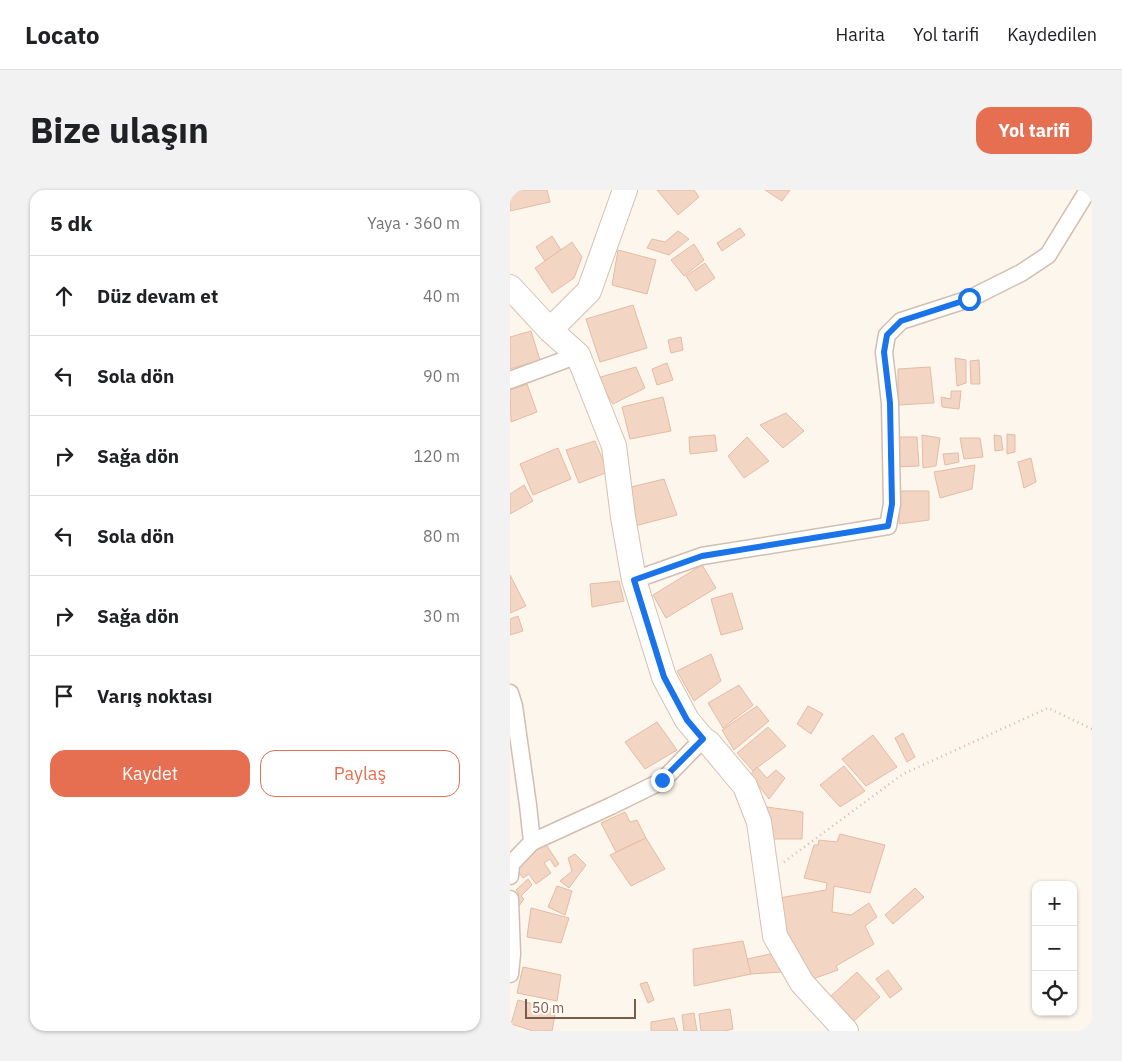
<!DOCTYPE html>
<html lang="tr">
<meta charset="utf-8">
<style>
:root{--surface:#fff;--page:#f2f2f2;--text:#202124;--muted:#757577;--line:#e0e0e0;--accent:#e76f51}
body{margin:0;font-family:"IBM Plex Sans",sans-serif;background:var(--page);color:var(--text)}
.controls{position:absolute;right:15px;bottom:15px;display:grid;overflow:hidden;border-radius:10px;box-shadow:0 1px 4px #0004}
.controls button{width:45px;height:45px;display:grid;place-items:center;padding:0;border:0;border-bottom:1px solid var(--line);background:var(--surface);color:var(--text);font:25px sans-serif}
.scale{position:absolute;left:15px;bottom:12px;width:111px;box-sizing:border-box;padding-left:5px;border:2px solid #7a5c4d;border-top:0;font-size:14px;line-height:18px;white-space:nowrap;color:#7a5c4d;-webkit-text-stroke:4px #fffaf3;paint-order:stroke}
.stop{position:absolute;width:15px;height:15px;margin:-11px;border:4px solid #1a73e8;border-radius:50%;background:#fff}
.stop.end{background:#1a73e8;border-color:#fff;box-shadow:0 1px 5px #0008}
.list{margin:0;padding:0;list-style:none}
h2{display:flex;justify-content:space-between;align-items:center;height:65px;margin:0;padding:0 20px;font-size:21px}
h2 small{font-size:16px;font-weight:400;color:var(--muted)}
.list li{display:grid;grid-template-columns:32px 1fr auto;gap:15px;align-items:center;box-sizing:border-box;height:80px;padding:0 20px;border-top:1px solid var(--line)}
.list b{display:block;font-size:19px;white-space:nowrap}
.list em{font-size:16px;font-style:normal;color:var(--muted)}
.actions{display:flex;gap:10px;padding:15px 20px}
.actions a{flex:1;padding:11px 0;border:1px solid var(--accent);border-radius:15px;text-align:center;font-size:18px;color:var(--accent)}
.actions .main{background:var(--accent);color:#fff}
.icon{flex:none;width:28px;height:28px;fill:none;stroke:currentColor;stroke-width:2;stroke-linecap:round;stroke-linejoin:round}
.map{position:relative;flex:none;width:582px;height:841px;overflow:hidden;border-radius:15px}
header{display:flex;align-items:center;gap:30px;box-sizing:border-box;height:70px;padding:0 25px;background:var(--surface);border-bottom:1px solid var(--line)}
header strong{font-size:24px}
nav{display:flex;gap:28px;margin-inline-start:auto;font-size:18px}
.intro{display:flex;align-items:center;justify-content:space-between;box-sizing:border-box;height:120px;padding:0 30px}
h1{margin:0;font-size:35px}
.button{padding:12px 22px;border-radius:15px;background:var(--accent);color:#fff;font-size:18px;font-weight:700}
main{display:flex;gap:30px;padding:0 30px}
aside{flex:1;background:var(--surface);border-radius:15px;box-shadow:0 1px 4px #0004}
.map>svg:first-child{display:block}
</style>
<header>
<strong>Locato</strong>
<nav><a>Harita</a><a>Yol tarifi</a><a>Kaydedilen</a></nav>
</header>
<div class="intro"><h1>Bize ulaşın</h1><a class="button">Yol tarifi</a></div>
<main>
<aside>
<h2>5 dk<small>Yaya · 360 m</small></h2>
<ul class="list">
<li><svg class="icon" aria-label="ahead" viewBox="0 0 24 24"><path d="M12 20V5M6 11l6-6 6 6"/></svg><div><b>Düz devam et</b></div><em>40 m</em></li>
<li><svg class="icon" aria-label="left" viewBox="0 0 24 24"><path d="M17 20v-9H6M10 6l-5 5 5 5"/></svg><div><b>Sola dön</b></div><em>90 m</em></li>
<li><svg class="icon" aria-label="right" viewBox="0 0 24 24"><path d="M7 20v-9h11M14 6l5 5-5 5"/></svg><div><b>Sağa dön</b></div><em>120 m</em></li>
<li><svg class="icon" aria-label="left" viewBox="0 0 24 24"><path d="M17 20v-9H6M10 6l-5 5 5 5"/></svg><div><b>Sola dön</b></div><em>80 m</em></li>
<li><svg class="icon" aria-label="right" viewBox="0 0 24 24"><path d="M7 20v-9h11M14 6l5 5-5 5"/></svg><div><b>Sağa dön</b></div><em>30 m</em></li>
<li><svg class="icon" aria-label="arrive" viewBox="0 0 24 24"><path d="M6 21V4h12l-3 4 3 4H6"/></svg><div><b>Varış noktası</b></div></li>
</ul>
<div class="actions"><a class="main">Kaydet</a><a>Paylaş</a></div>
</aside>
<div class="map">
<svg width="582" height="841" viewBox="0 0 582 841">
<rect width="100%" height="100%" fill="#fdf6ec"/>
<g fill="#f3d5c3" stroke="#e6bba3">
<path d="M0 0H37L40 12 0 21Z"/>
<path d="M147 0H184L189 7 168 25Z"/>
<path d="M255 0H280L272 11Z"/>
<path d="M230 38 235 45 212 61 207 53Z"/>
<path d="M168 41 179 49 159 65 137 58 142 49 155 52Z"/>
<path d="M42 46 51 60 35 71 26 57Z"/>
<path d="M62 52 72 67 64 88 42 103 25 78Z"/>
<path d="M184 54 194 70 174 86 161 70Z"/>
<path d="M108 60 146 70 137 104 102 95Z"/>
<path d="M195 73 205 88 186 101 176 86Z"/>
<path d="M123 115 137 158 90 172 76 129Z"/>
<path d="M21 141 30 170 0 179V147Z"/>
<path d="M171 147 173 160 161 163 158 150Z"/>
<path d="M445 168 456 170V193L447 196Z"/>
<path d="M469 170 470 194H461L460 171Z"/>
<path d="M157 173 163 190 147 195 142 179Z"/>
<path d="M126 177 135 198 103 214 87 188Z"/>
<path d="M420 177 424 213 388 215V179Z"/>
<path d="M17 194 27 222 1 232 0 200Z"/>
<path d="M441 201H451L449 219 432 217 431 207 441 209Z"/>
<path d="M153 207 161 241 120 249 112 217Z"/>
<path d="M276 223 294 241 273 258 250 235Z"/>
<path d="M497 244 505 245V262L497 264Z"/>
<path d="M205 245 207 261 180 264 179 247Z"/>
<path d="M412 245 430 248 426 276 413 278Z"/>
<path d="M484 245 491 246 493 260 485 261Z"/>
<path d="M237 247 259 271 234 288 218 266Z"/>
<path d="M388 247H407L409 276 386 277Z"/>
<path d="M450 248H470L473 267 454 269Z"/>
<path d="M85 251 98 282 69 293 56 260Z"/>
<path d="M48 258 61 289 23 305 10 274Z"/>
<path d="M448 263 449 272 435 275 433 264Z"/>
<path d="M521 268 526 292 514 298 508 272Z"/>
<path d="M465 275 462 299 430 308 424 282Z"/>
<path d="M154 289 167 325 125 336 117 298Z"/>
<path d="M14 295 23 311 0 324V304Z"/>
<path d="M390 301H419V330L389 334Z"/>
<path d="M192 375 206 398 156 428 143 405Z"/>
<path d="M0 385 16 416 0 423Z"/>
<path d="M109 391 114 411 82 417 80 394Z"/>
<path d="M222 403 233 439 211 445 201 409Z"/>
<path d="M8 426 13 441 0 445V429Z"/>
<path d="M201 464 211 491 184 511 167 481Z"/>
<path d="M229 495 243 515 213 538 198 513Z"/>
<path d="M247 516 259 531 224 560 212 540Z"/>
<path d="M298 516 313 524 301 544 287 534Z"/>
<path d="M147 532 167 560 135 579 115 552Z"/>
<path d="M258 537 276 556 243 581 227 563Z"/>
<path d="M393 543 405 567 397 572 385 548Z"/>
<path d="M363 545 387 577 356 596 332 569Z"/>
<path d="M334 576 355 601 330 617 310 595Z"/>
<path d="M247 577 257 588 266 580 275 588 259 609 240 585Z"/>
<path d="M257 617 293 622 292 649H257Z"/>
<path d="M115 622 120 632 127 630 136 648 106 662 91 633Z"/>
<path d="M330 644 375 655 360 703 324 696 322 722 341 725 359 713 367 727 355 736 364 754 326 776 328 780 297 791 277 754 269 708 316 700 317 693 294 688 304 655H308L309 650 327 652Z"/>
<path d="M136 648 155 679 121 696 100 665Z"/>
<path d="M35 653 49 674 45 677 40 669 34 673 41 683 26 694 19 684 13 688 3 675Z"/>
<path d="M65 664 76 675 59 698 50 691 62 681 58 668Z"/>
<path d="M18 689 22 695 11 706 14 709 6 720 3 715 9 704 6 700Z"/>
<path d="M47 696 62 701 55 725 38 717Z"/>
<path d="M405 698 414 707 383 734 375 725Z"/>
<path d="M21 718 59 728 51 753 17 747Z"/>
<path d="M233 751 241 784 184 796 183 759Z"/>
<path d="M265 763 272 782 241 784 237 769Z"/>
<path d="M13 777 51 785 47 811 7 803Z"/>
<path d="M378 780 392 799 380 808 366 789Z"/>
<path d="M347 782 370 807 344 831 321 806Z"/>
<path d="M137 792 144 810 138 813 130 794Z"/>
<path d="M8 810 46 820 42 841H23L1 834Z"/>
<path d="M220 819 223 839 214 841H191L189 824Z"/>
<path d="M184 823 187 841H174L172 825Z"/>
<path d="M164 828 168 841H141V832Z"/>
</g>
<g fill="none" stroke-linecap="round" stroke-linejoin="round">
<g stroke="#d1beb0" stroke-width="19">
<g id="street">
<path d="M0 190 68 165"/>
<path d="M124 390 192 366 378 336 382 314 380 213 374 162 377 145 391 131 459 109 511 83 538 65 578 0"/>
<path d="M0 503 4 516 18 615 22 652 1 674 0 686"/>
<path d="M22 652 101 616 152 591 193 549"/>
<path d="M0 709 2 764 0 784"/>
</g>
</g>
<g stroke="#d6c0b0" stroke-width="26">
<g id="secondary">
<path d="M0 97 40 140 68 165 104 256 113 327 124 390 154 487 177 530 193 549 199 553 235 596 249 632 265 746 292 793 336 841"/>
<path d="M40 140 79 101 115 0"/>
</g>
</g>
<path stroke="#d9b8a5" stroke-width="2.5" stroke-dasharray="1 4" stroke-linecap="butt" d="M274 672 393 584 538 518 582 539"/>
<use href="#street" stroke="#fff" stroke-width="16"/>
<use href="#secondary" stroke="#fff" stroke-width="24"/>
</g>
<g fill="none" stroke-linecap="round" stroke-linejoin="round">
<path stroke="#1a73e8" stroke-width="6" d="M152 590 193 549 177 530 154 487 124 390 192 366 378 336 382 314 380 213 374 162 377 145 391 131 459 109"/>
</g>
</svg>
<div class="controls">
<button>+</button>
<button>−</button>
<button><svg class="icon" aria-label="locate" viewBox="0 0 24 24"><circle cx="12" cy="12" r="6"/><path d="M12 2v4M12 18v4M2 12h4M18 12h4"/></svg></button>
</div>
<div class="scale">50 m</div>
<div class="stop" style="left:459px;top:109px"></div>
<div class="stop end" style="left:152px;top:590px"></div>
</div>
</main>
